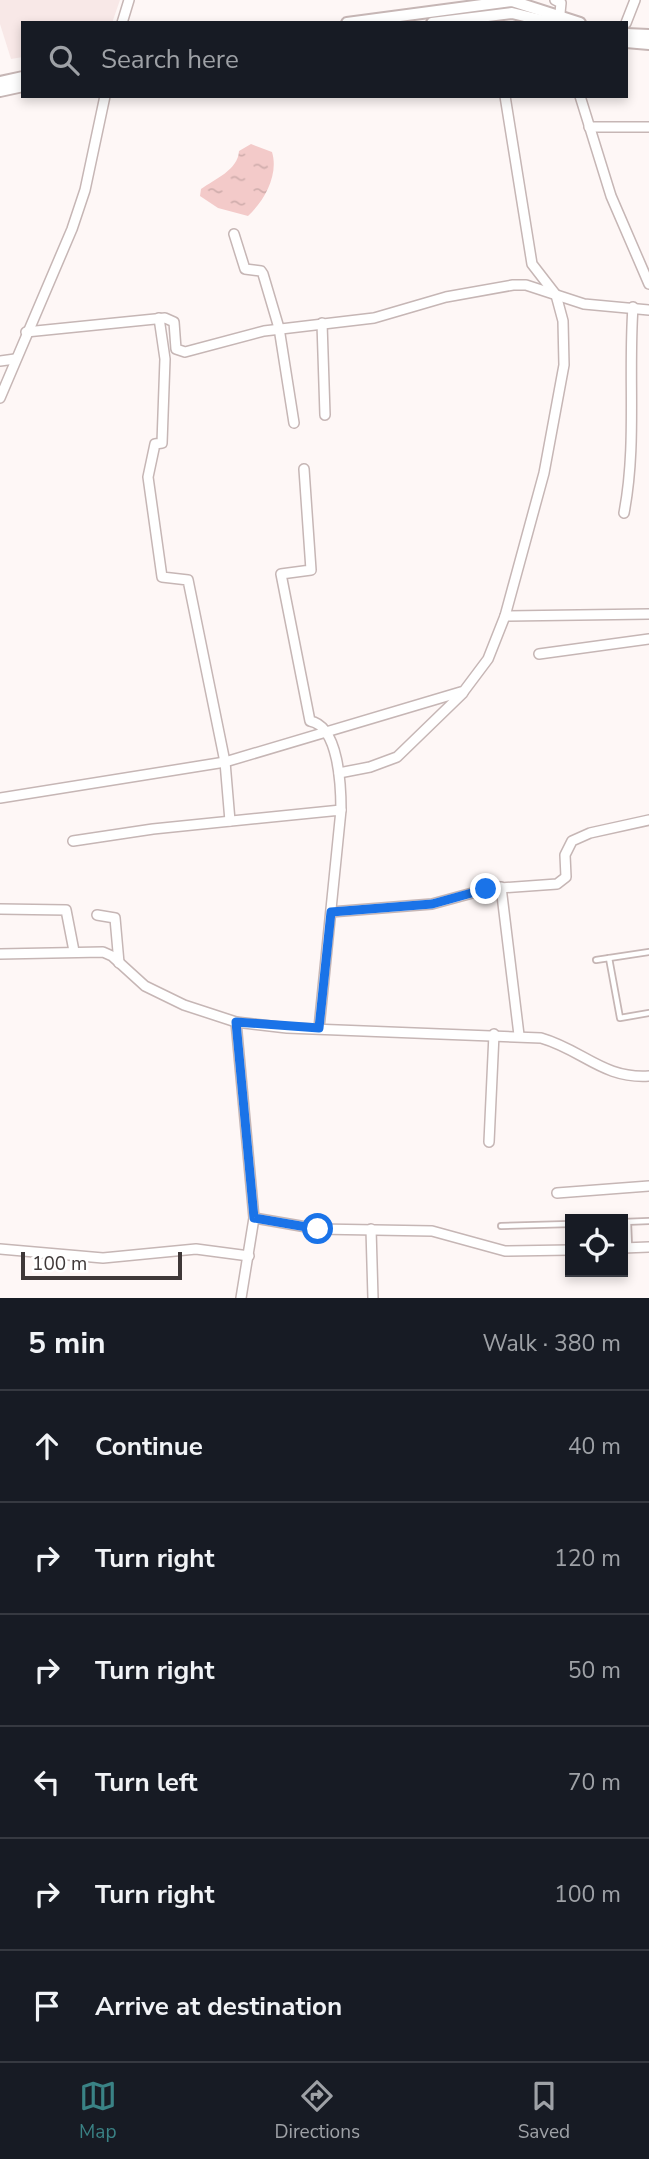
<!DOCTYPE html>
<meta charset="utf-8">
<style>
:root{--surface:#171b24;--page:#20242c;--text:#f1f3f6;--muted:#9ea1a6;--line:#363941;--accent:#3a8285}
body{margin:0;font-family:"Nunito Sans",sans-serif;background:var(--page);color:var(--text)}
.controls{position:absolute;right:21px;bottom:21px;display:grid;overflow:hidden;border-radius:0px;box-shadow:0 4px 10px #0003}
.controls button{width:63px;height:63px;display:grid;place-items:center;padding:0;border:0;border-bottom:2px solid var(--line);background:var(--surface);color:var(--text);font:35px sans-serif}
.scale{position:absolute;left:21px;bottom:18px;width:161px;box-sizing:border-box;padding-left:7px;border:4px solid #3f3838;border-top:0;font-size:19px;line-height:24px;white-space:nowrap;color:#3f3838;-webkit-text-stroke:5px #fff;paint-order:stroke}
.stop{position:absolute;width:21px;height:21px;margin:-16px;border:5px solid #1a73e8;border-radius:50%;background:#fff}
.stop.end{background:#1a73e8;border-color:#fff;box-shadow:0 2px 7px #0008}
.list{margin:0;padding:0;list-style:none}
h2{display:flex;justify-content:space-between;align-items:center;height:91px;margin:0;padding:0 28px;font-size:30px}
h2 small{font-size:23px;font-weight:400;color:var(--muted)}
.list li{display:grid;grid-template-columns:46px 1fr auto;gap:21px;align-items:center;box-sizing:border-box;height:112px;padding:0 28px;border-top:2px solid var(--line)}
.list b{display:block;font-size:26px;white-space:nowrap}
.list em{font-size:23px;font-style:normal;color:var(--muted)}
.icon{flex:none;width:38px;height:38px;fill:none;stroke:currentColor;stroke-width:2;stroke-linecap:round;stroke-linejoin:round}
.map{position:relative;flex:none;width:649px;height:1298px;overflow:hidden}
.search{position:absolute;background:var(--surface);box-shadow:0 4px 10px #0003;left:21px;right:21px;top:21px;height:77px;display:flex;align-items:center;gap:18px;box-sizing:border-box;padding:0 24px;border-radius:0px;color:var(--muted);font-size:26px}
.sheet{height:763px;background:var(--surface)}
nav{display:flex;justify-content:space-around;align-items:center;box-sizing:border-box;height:98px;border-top:2px solid var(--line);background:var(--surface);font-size:19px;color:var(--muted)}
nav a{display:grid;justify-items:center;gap:4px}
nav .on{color:var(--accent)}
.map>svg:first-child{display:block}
</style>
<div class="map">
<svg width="649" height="1298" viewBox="0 0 649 1298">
<defs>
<pattern id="water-ripples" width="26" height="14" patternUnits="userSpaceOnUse" patternTransform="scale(1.75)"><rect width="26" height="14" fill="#f3cac9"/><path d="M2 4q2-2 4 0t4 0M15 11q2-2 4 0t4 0" fill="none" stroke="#d1aead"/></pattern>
</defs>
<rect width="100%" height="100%" fill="#fef7f6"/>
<path fill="#f8e8e7" d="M0 0H120L112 23H23V57L11 59 0 24Z"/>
<path fill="url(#water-ripples)" d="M251 144 272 152C279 175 264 201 248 216L218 208 200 196 201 189C215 179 238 170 239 151Z"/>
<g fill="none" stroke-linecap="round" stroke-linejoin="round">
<g stroke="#c6b6b5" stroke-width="8">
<g id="service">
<path d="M609 958 620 1018 649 1013"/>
<path d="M596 960 649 952"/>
<path d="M623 1222 649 1221"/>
<path d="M628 1222 629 1247"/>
<path d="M501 1226 570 1224"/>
</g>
</g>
<g stroke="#c6b6b5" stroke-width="12">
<g id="minor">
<path d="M555 0 561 3 559 23"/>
<path d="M122 23 129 0"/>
<path d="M626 23 635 0"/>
<path d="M580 96 611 196 649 284"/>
<path d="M589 127H649"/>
<path d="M234 234 245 269 261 271 263 274 279 328 294 423"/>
<path d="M159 318 165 359 162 443 155 444 148 477 162 577 188 580 225 762 230 821"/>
<path d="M322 323 325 415"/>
<path d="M26 332 165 318 174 322 176 349 185 352 264 331 374 318 446 297 513 285H526L584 304 649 310"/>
<path d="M0 361 15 359"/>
<path d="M0 398 72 229 85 190 105 96"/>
<path d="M304 469 311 570 281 574 310 721C339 726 341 787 341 810"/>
<path d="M624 513C637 445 628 376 633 307"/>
<path d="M505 616 649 614"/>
<path d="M539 654 649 639"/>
<path d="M339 773 370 767 397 757 463 693"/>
<path d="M0 798 225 762 464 691 488 659 505 616 544 473 564 365 563 321 556 295 532 264 505 96"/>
<path d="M73 841 153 829 341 810 319 1028"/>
<path d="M501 887 519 1035"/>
<path d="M0 909 66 910 74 951"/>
<path d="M331 912 432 904 487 889 557 884 566 877 565 855 572 841 590 833 649 820"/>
<path d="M97 915 115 918 119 963"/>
<path d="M0 954 103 952 112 956 145 986 184 1005 236 1022 287 1028 541 1038C583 1050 603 1079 649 1076"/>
<path d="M236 1022 254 1218 241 1298"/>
<path d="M489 1142 494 1034"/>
<path d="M557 1193 649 1186"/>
<path d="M254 1218 318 1229 432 1231 505 1251 570 1250"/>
<path d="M371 1229 373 1298"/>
<path d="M623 1248 649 1247"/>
<path d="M0 1249 103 1258 196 1249 249 1256"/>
</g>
</g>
<g stroke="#c6b6b5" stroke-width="14">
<g id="tertiary">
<path d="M347 23 512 1 580 23"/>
<path d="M432 23 512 13 553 23"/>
<path d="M626 34 649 35"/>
<path d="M626 42 649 44"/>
<path d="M0 82 23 77"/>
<path d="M0 91 23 86"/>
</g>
</g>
<use href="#service" stroke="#fff" stroke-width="4.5"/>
<use href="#minor" stroke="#fff" stroke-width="9"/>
<use href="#tertiary" stroke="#fff" stroke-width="10"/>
</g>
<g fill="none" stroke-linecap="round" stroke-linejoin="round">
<path stroke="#1a73e8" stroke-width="9" d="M318 1229 254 1218 236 1022 319 1028 331 912 432 904 486 889"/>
</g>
</svg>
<div class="controls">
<button><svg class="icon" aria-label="locate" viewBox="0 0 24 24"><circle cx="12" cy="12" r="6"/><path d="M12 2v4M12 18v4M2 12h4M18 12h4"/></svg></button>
</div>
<div class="scale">100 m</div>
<div class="stop" style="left:318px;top:1229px"></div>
<div class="stop end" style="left:486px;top:889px"></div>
<div class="search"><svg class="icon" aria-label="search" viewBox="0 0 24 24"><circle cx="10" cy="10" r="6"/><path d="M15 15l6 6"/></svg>Search here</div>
</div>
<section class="sheet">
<h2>5 min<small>Walk · 380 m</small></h2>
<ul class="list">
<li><svg class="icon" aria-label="ahead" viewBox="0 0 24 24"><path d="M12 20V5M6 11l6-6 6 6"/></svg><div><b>Continue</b></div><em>40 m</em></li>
<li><svg class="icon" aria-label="right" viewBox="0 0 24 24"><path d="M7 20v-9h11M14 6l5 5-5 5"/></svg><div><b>Turn right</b></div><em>120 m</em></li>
<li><svg class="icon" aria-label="right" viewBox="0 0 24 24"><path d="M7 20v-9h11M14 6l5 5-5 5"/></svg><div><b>Turn right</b></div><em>50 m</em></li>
<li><svg class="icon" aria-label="left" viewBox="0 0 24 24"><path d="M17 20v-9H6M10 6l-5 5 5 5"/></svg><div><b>Turn left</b></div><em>70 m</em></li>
<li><svg class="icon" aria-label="right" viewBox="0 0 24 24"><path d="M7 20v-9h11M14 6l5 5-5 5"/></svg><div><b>Turn right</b></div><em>100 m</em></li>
<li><svg class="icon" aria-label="arrive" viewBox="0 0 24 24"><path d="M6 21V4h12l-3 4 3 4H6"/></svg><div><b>Arrive at destination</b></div></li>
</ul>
</section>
<nav>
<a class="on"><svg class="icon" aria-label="map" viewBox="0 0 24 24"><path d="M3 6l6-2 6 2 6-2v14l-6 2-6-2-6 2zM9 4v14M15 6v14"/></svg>Map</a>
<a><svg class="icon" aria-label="directions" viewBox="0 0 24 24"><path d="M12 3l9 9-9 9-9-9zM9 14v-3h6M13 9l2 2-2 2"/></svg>Directions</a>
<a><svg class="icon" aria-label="saved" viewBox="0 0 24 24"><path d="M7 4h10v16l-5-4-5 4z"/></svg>Saved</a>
</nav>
